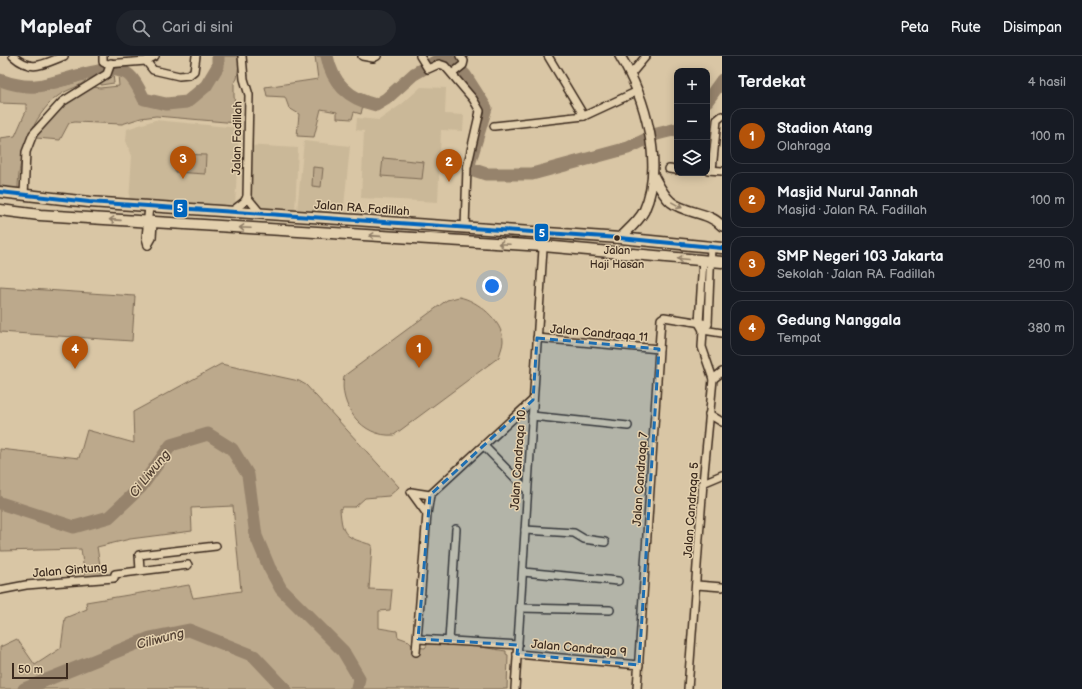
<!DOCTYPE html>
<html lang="id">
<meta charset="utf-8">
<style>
:root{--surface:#171b24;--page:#20242c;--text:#f1f3f6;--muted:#9ea1a6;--line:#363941;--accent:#b45309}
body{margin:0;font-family:"Balsamiq Sans",sans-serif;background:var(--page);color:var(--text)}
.controls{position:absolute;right:12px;top:12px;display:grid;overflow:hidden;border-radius:8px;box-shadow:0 2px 10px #0003}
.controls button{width:36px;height:36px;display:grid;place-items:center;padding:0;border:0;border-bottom:1px solid var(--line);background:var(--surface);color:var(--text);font:20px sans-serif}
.scale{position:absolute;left:12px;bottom:10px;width:56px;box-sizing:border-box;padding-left:4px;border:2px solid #3b2a1e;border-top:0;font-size:11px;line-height:14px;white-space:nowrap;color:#3b2a1e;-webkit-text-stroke:3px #e3d0ae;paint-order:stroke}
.you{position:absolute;left:492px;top:230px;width:14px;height:14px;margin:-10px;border:3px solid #fff;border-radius:50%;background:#1a73e8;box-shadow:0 0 0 6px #1a73e833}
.badge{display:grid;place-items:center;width:26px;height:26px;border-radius:50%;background:var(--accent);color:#fff;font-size:13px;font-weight:700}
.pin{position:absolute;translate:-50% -33px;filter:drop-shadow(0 1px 2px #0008)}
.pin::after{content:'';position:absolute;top:21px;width:14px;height:12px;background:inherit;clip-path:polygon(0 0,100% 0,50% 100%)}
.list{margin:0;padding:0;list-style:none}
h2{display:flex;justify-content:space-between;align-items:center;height:52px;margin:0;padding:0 16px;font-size:17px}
h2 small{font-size:13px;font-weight:400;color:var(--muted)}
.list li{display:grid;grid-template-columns:26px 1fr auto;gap:12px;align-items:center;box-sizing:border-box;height:56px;margin:0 8px 8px;padding:0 8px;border:1px solid var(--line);border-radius:12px}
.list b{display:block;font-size:15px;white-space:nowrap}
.list p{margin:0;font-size:13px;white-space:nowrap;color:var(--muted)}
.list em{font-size:13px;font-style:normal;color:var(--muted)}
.icon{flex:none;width:22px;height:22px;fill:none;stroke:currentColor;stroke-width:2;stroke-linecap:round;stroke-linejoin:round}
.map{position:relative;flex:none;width:722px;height:633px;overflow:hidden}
header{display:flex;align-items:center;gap:24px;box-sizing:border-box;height:56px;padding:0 20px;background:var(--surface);border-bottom:1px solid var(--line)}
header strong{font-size:19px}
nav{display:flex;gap:22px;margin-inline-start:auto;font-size:14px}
.search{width:280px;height:36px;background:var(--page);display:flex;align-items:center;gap:10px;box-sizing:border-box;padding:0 14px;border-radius:22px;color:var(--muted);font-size:15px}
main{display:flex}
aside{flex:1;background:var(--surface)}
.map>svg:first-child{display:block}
</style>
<header>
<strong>Mapleaf</strong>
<div class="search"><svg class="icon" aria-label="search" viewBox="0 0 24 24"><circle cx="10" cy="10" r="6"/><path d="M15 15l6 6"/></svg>Cari di sini</div>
<nav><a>Peta</a><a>Rute</a><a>Disimpan</a></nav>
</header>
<main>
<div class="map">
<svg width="722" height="633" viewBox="0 0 722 633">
<rect width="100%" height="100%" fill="#d9c6a5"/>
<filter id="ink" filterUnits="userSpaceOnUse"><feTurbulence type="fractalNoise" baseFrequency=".025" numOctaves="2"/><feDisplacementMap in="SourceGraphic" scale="8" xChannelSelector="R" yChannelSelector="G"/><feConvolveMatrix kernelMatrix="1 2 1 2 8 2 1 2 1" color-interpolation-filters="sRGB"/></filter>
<g filter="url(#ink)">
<g fill="#cab898">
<path d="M421 31 446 32 445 58 464 59 463 75 441 74 438 146 361 142 364 75 356 74 357 62 379 64 402 48Z"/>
<path d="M155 64 239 72 235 151 129 145 132 100 126 85 127 73Z"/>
<path d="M304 85 350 90 343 160 297 155Z"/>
<path d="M245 89 298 92 295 156 242 153Z"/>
</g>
<g fill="#bca98c" stroke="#7c6a55">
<path d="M222 0H240L237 23 234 27V40L237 67 156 60 141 62 122 68 75 66 69 67 60 84 36 82 40 75 60 52 75 41 94 31 100 32 119 30 118 19C131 23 134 32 139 44 156 51 180 56 196 44 201 41 205 35 209 30 217 21 222 12 222 0Z"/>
<path d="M315 0H323C331 27 340 34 363 49L361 58 354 56 352 63 337 62V56L321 53 314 81 297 80 299 58 289 52 285 41 267 40 265 31 318 23Z"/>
<path d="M113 18 114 27 101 29 99 20Z"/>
<path d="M89 21C80 32 69 32 58 40 32 59 18 102 18 133L0 130V82L15 80 26 55V48L0 47V30C31 34 59 35 89 21Z"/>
<path d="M176 98 206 99 205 118 175 116Z"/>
<path d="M383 102 424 106 422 123 381 120Z"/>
<path d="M313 111 323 112 321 131 312 130Z"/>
<path d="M0 231 135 240 132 285 0 276Z"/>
<path d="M459 241C477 244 503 265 503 285 503 290 500 296 499 301L394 379C362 382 338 349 344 320L447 244Z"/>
<path d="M221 308 299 325 306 329 399 431 389 440 365 442 355 451H343L340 453C342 481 346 481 372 489L369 533 392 534 390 554 379 555V572L397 575 398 581 409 585 413 591 425 592 428 588 468 589 506 595V598L508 599 507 633H0V591L17 583 35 609 61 592 65 562 87 553 86 546 189 529 193 542 241 535 233 450 191 452 192 475 130 483 97 491 102 521 85 523 81 493 1 495 0 485V393L79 402 87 374 134 387 133 356Z"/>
</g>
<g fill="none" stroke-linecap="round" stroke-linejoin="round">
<g stroke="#96836c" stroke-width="13">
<path d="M327 0C332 27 349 43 376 49L386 43 414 18 442 2 447 1 465 19 486 52 468 112 486 118H532L628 92 657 78 677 73"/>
<path d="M0 24C11 28 24 31 36 30 60 28 111 3 129 19 136 25 140 35 144 43L166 48 187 46 206 30 218 10V0"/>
<path d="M707 45 722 24"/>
<path d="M0 447 74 471 109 461 141 431 171 389 208 378 232 393 248 419 256 480 269 511 281 533 343 595 359 622 357 633"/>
<path d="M24 633 150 582 189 574 254 600 285 633"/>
</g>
<g stroke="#3b2a1e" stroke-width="10">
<g id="minor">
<path d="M13 0C32 17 43 8 64 0"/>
<path d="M103 0V6L107 8 146 5 155 0"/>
<path d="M362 0 373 2 377 0"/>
<path d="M420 0 428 13 439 8 445 10 473 43 480 55 467 112 465 172"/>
<path d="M548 0 584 60"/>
<path d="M146 5 153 14 179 20 189 19 194 15 196 0"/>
<path d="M453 17 463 9 464 5 460 0"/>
<path d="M631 18 646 0"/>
<path d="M494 70 584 60 638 35"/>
<path d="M669 113 677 114"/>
<path d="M708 114 722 115"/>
<path d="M712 114 717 64 722 60"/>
<path d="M24 139 26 96 33 78 62 46 107 18 111 7"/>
<path d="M247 141 261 158"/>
<path d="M231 156 244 146 247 141 249 39 244 23 242 0"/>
<path d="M148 189 146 182 149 150"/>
<path d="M148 189 152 182 153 166"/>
<path d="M703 204 699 267 703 274 722 277"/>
<path d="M537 282 659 293"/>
<path d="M713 323 722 316"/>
<path d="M709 358 722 366"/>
<path d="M532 360 628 370"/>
<path d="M484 390 527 434"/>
<path d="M703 427 722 419"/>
<path d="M427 458 411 436 430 439"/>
<path d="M525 474 574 477 584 483 605 486"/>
<path d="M140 514 139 499 216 490"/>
<path d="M523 516 618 525"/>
<path d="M697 529 722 531"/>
<path d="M0 534 26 529 114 522 115 518 188 509"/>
<path d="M520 552 610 554"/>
<path d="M418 583 518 589"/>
<path d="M449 585 456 473"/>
<path d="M416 596 427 458 430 439 533 344"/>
<path d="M517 598 639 609"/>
<path d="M515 633 544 177"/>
<path d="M637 633 661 263 664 261 708 268"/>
<path d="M688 633 703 427 713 323 702 291 703 274 708 268 711 190"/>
</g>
</g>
<g stroke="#3b2a1e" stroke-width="12">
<g id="tertiary">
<path d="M653 119C658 128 663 139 671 146 686 158 708 155 722 170"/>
<path d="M620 182C628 174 639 165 644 155 665 109 645 41 620 0"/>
</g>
</g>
<g stroke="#3b2a1e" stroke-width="13">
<g id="secondary">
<path d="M0 136 89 146 620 182 722 192"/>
<path d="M0 154 40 159 543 190 722 206"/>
</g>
</g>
<use href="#minor" stroke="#e3d0ae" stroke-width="7"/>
<use href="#tertiary" stroke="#e3d0ae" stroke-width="9"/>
<use href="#secondary" stroke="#e3d0ae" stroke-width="10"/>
<g stroke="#e3d0ae" stroke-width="7">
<path id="bus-1" d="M0 136 89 146 620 182 722 192"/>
</g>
<use href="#bus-1" stroke="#0065bd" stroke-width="4"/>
</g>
<defs><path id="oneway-shaft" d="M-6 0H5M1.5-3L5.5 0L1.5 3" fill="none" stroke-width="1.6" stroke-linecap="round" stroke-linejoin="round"/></defs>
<g stroke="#8f7d66">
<use href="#oneway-shaft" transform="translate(677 149) rotate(29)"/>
<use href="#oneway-shaft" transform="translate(115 164) rotate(-176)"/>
<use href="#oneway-shaft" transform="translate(245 172) rotate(-177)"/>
<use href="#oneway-shaft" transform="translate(375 180) rotate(-176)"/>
<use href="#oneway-shaft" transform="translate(504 188) rotate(-177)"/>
<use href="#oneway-shaft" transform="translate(683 203) rotate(-175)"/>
</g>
</g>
<path fill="#1f6fb2" fill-opacity="0.2" stroke="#1f6fb2" stroke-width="3" stroke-dasharray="8 5" stroke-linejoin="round" d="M537 282 659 293 639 609 517 598 518 589 418 583 430 439 533 344Z"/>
<circle fill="#3b2a1e" stroke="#e3d0ae" stroke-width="1.5" cx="617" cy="182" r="3.5"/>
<g text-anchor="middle" stroke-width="3" stroke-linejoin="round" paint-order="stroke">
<g font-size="11" fill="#3b2a1e" stroke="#e3d0ae">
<text x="617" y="198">Jalan<tspan x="617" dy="14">Haji Hasan</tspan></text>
</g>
<g font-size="12" fill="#3b2a1e" stroke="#e3d0ae">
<text transform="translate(237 82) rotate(-89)" y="4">Jalan Fadillah</text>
<text transform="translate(362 152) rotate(4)" y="4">Jalan RA. Fadillah</text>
<text transform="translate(599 277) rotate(5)" y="4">Jalan Candraqa 11</text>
<text transform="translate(518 404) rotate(-86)" y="4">Jalan Candraqa 10</text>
<text transform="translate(640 423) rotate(-86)" y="4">Jalan Candraqa 7</text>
<text transform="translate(691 454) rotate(-86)" y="4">Jalan Candraqa 5</text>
<text transform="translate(70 514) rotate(-5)" y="4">Jalan Gintung</text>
<text transform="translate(579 592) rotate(5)" y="4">Jalan Candraqa 9</text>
</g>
<g font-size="13" font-style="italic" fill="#524032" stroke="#e3d0ae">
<text transform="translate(149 417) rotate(-51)" y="5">Ci Liwung</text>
<text transform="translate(160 582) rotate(-15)" y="5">Ciliwung</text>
</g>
</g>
<g stroke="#e3d0ae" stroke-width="1.5">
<rect x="173" y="143" width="15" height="19" rx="4" fill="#0065bd"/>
<rect x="534" y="167" width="15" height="19" rx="4" fill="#0065bd"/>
</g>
<g font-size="11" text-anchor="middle" font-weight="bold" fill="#fff">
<text x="180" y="156">5</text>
<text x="542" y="181">5</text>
</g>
</svg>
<div class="controls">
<button>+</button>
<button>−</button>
<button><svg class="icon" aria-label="layers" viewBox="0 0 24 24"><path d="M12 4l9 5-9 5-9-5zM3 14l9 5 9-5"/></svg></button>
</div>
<div class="scale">50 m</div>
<div class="you"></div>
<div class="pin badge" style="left:419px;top:312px">1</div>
<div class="pin badge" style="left:449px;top:126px">2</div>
<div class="pin badge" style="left:183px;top:123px">3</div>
<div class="pin badge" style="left:75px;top:313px">4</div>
</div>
<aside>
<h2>Terdekat<small>4 hasil</small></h2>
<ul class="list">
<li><span class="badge">1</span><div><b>Stadion Atang</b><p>Olahraga</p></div><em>100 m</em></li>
<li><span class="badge">2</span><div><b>Masjid Nurul Jannah</b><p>Masjid · Jalan RA. Fadillah</p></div><em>100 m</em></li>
<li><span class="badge">3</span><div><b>SMP Negeri 103 Jakarta</b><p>Sekolah · Jalan RA. Fadillah</p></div><em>290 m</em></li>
<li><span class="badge">4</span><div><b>Gedung Nanggala</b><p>Tempat</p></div><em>380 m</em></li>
</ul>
</aside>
</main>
